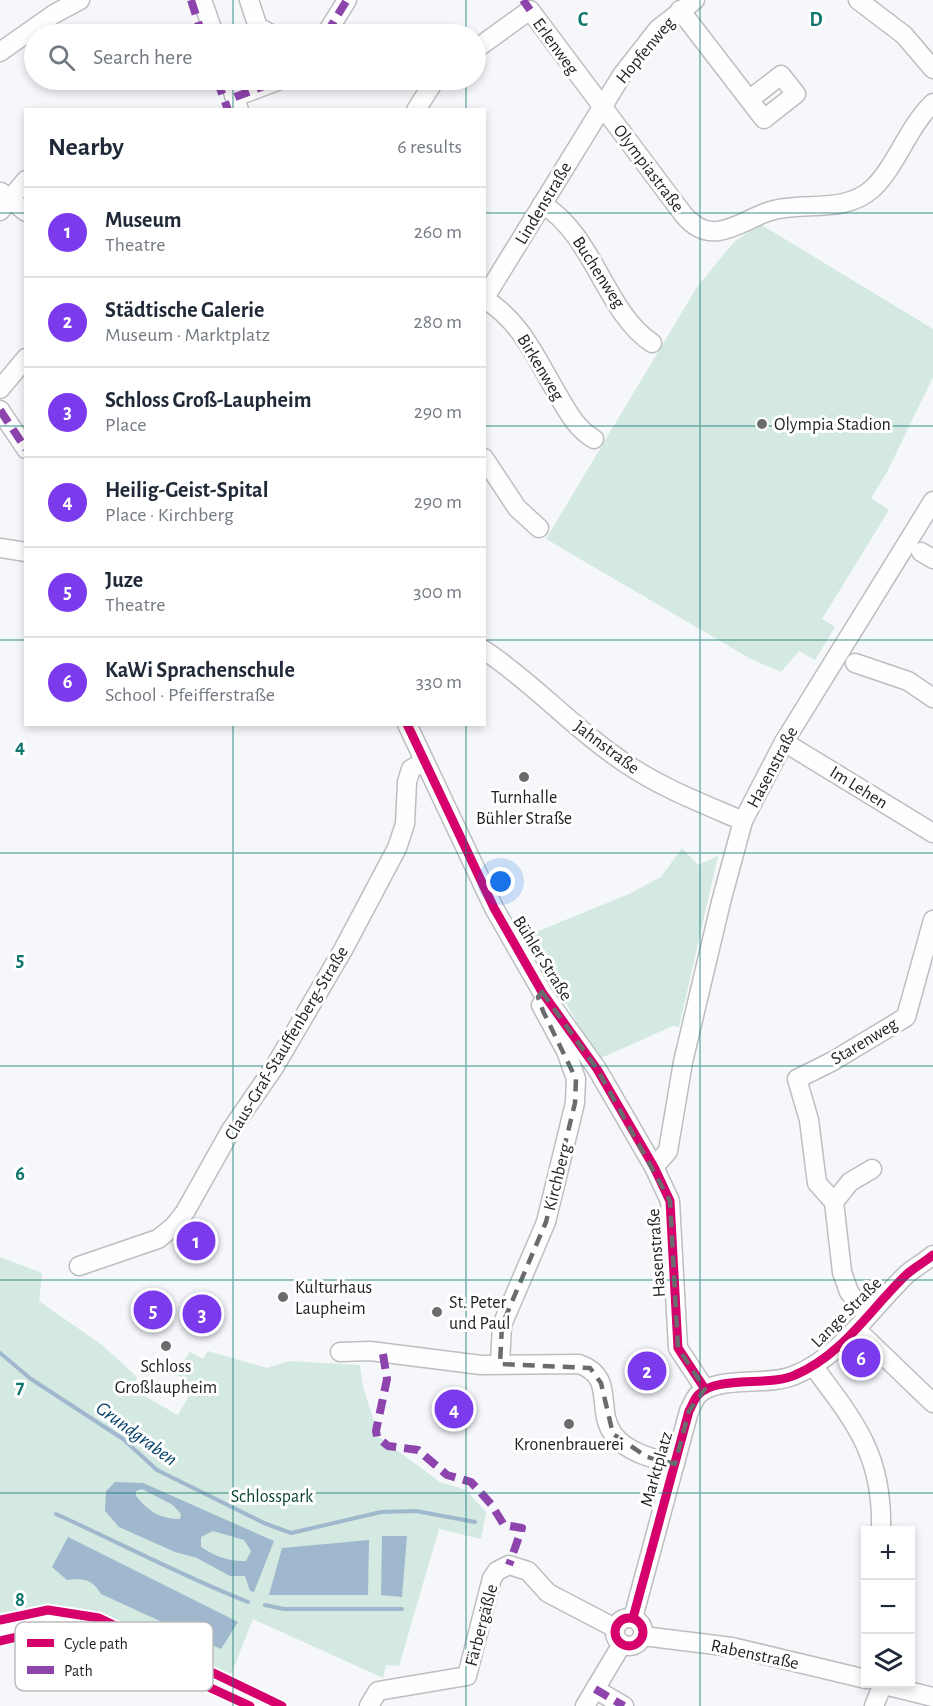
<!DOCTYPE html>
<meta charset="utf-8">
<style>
:root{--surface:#fff;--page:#f2f2f3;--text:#1f2937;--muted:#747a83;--line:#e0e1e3;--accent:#7c3aed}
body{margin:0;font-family:"Alegreya Sans",sans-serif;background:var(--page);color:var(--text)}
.controls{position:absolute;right:18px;bottom:18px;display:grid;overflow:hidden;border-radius:0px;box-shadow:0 3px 9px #0003}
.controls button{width:54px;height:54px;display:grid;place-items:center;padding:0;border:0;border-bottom:2px solid var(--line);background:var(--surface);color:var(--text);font:30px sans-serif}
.you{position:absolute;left:501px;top:882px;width:21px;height:21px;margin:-15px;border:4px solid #fff;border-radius:50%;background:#1a73e8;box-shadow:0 0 0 9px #1a73e833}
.badge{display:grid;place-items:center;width:39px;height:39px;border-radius:50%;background:var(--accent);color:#fff;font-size:20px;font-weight:700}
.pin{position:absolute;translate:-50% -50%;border:3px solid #fff;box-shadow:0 2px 6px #0006}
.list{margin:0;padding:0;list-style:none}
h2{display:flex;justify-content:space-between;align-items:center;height:78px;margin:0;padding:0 24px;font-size:26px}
h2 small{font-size:20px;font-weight:400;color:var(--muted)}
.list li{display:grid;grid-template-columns:39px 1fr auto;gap:18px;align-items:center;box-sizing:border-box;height:90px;padding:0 24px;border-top:2px solid var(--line)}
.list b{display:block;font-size:22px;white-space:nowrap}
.list p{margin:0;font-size:20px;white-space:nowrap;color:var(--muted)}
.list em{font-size:20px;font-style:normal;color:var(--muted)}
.icon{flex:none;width:33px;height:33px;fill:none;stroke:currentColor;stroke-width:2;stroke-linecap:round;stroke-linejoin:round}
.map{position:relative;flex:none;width:933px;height:1706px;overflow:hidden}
.search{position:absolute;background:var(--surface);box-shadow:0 3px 9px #0003;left:24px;top:24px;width:462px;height:66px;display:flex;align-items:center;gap:15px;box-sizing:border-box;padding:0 21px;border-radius:33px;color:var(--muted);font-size:22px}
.panel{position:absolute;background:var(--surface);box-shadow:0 3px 9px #0003;left:24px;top:108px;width:462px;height:618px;border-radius:0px}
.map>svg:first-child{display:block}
</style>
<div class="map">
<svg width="933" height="1706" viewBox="0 0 933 1706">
<rect width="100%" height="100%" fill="#f5f7fa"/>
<g fill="#d3e9e1">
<path d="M760 224 933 329V377L887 472 871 498 889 510 822 619 835 627 815 660 799 651 781 672 751 659 546 539 697 287 734 242Z"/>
<path d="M682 848 698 865 718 856 679 1027 673 1026 599 1059 526 936 629 894 661 877Z"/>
<path d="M0 1257 42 1273 39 1301 102 1345 137 1377 132 1389 178 1415 195 1385 175 1374 190 1352 203 1359 208 1351 267 1368 289 1361 360 1365 363 1387 379 1437 440 1482 466 1490 486 1512 481 1539 439 1529 399 1666 386 1665 383 1678 253 1619 230 1677 98 1614 72 1608 48 1607 0 1616Z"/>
</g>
<g fill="#9fb8cd" fill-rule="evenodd">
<path d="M115 1482 143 1483 274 1541 254 1592 250 1591 245 1576H230L197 1558 175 1552 119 1527 105 1511 106 1491ZM142 1489 173 1505 181 1514 180 1519C160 1519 148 1511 136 1496V1491ZM213 1531 244 1540 251 1551 246 1561C229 1562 215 1556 201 1547V1537Z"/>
<path d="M382 1536H407L402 1597 381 1595Z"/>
<path d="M68 1537 238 1622 221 1649 101 1594C92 1579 84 1578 67 1580L52 1567Z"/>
<path d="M369 1540 368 1595H269L282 1548Z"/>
</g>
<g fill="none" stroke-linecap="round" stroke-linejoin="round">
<g stroke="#9fb8cd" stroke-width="4">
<path d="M0 1353 31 1379 123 1439 157 1470 264 1523 291 1533 381 1512 416 1511 475 1522"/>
<path d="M56 1514C120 1543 182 1576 248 1602"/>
<path d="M265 1605 284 1609H402"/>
</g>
<g stroke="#bcbec0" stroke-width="21">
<g id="minor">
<path d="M202 0 214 34"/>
<path d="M249 0 258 27 271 34"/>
<path d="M858 0 904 35 933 69"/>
<path d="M680 10 764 119 796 94 781 75 749 100"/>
<path d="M326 34 347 0"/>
<path d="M476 49 530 10 683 214C692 225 703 233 718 231 737 229 756 214 774 210 807 202 845 213 872 189 896 167 907 128 933 103"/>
<path d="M0 52 54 14 80 0"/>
<path d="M229 80 239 110"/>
<path d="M235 97 280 80"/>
<path d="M416 110 435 80"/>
<path d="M1 192 26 212"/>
<path d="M542 204C594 235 605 312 652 343"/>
<path d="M0 211 26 180"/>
<path d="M484 299 622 75 658 29 695 0"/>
<path d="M484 299C521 320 538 362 559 397 569 414 577 429 594 439"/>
<path d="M0 389 26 358"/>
<path d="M0 410 26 449"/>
<path d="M484 458 517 508 539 528"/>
<path d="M0 548 26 552"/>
<path d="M921 552 933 559"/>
<path d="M484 650C535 684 576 731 628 765 664 789 704 804 743 821"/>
<path d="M855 663 908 681 933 698"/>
<path d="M407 724 494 908 542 992 597 1069 654 1167 670 1201 678 1348 705 1389"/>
<path d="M784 742 933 833"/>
<path d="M654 1167 668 1151 683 1062 721 902 743 821 784 742 933 501"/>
<path d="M834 1202 850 1182 872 1169"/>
<path d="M79 1266 158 1239 173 1227 185 1212 231 1130 275 1066 343 950 397 848 405 824 407 782 411 769 423 762"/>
<path d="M867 1315 849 1292 842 1272 834 1202 817 1183 809 1120 797 1079 833 1061 906 1017 933 920"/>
<path d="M856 1329 933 1403"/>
<path d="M340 1352 370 1351 481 1365 579 1364C616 1377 595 1408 613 1434 627 1453 654 1459 675 1464"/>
<path d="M500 1364 502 1325 546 1222 575 1103 576 1079 566 1051 541 1005"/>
<path d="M813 1366C856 1423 883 1456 881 1530"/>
<circle cx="629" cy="1632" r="14"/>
<path d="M633 1618 689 1411C692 1406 694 1399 698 1395 716 1375 769 1387 795 1375 843 1355 871 1308 907 1274 915 1267 925 1262 933 1255"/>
<path d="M0 1632 50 1623 99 1630 266 1706"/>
<path d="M643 1636 732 1647 866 1679"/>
<path d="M880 1684 933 1697"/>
<path d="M595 1689 624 1706"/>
<path d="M369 1706 378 1691 467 1676 492 1578 497 1571 509 1565 528 1571 548 1593 615 1628"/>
<path d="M585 1706 622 1644"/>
<path d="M874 1706 883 1684"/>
</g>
</g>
<use href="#minor" stroke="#fefefe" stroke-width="18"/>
<g stroke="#8e44ad" stroke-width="8" stroke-dasharray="15 8" stroke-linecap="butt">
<path d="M191 0 202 34"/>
<path d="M523 0 530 10"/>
<path d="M326 34 347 0"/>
<path d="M217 80 228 110"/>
<path d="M235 97 280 80"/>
<path d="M0 410 26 449"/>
<path d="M383 1354 387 1379 376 1431 377 1437 388 1446 418 1450 447 1475 471 1482 491 1504 504 1525 522 1528 509 1565"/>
<path d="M595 1689 624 1706"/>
</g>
<g stroke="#fff" stroke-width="13">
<g id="cycleway">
<path d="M407 724 494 908 542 992 597 1069 654 1167 670 1201 678 1348 705 1389"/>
<circle cx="629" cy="1632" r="14"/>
<path d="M633 1618 689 1411C692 1406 694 1399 698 1395 716 1375 769 1387 795 1375 843 1355 871 1308 907 1274 915 1267 925 1262 933 1255"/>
<path d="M0 1620 48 1610 99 1618 282 1706"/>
<path d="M0 1641C40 1630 78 1630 117 1646 130 1651 142 1659 155 1663 168 1667 177 1664 190 1670"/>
<path d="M176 1672 250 1706"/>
</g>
</g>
<use href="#cycleway" stroke="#d6006c" stroke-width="9"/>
</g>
<path fill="none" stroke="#6a6b6d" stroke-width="4.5" stroke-dasharray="12 8" stroke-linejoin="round" d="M542 992 597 1069 670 1201 678 1348 705 1389 689 1411 675 1464 647 1457 613 1434 601 1383 590 1368 500 1364 502 1325 546 1222 575 1103 576 1079 543 1011 538 997Z"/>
<path fill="none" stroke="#0f766e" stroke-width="1.5" stroke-opacity="0.55" d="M233 0V34M466 0V34M700 0V1706M233 80V110M466 80V110M0 213H26M484 213H933M0 426H26M484 426H933M0 640H26M484 640H933M233 724V1706M466 724V1706M0 853H933M0 1066H933M0 1280H933M0 1493H933"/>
<g fill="#6a6b6d" stroke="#fff" stroke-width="2">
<circle cx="762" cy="424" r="6"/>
<circle cx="524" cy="777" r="6"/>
<circle cx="283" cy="1297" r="6"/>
<circle cx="437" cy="1312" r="6"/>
<circle cx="166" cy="1346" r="6"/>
<circle cx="569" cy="1424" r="6"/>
</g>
<g text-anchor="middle" stroke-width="6" stroke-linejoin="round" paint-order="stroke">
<g font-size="18" fill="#1f2021" stroke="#fff">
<text transform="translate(556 46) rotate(54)" y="6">Erlenweg</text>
<text transform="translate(645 50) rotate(-50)" y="6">Hopfenweg</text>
<text transform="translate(649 168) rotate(53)" y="6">Olympiastraße</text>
<text transform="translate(543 203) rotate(-59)" y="6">Lindenstraße</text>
<text transform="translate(599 272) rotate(57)" y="6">Buchenweg</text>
<text transform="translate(541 367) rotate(59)" y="6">Birkenweg</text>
<text transform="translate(607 747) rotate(37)" y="6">Jahnstraße</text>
<text transform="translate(772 767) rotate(-62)" y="6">Hasenstraße</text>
<text transform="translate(859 787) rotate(32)" y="6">Im Lehen</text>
<text transform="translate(543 958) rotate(58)" y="6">Bühler Straße</text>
<text transform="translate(864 1041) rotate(-31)" y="6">Starenweg</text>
<text transform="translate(286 1043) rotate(-59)" y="6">Claus-Graf-Stauffenberg-Straße</text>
<text transform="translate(557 1177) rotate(-76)" y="6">Kirchberg</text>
<text transform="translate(656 1253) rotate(-94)" y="6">Hasenstraße</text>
<text transform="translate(846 1312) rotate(-45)" y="6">Lange Straße</text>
<text transform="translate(656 1469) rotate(-74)" y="6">Marktplatz</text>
<text transform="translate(481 1625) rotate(-75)" y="6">Färbergäßle</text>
<text transform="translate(755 1654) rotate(12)" y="6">Rabenstraße</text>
</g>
<g font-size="18" fill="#1f2021" stroke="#fff" text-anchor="start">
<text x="774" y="430">Olympia Stadion</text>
<text x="524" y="803" text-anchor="middle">Turnhalle<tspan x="524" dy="21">Bühler Straße</tspan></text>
<text x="295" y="1293">Kulturhaus<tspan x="295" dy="21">Laupheim</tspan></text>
<text x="449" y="1308">St. Peter<tspan x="449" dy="21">und Paul</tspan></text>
<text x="166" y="1372" text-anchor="middle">Schloss<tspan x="166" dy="21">Großlaupheim</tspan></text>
<text x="569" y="1450" text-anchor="middle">Kronenbrauerei</text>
</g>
<g font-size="18" fill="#074631" stroke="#fff">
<text x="272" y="1502">Schlosspark</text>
</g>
<g font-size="20" font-style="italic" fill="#034269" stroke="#fff">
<text transform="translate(137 1433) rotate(36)" y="7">Grundgraben</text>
</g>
</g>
<rect x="15" y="1622" width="198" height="69" rx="9" fill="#fff" stroke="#bcbcbc" stroke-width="1.5"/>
<rect x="27" y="1639" width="27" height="8" fill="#d6006c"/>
<rect x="27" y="1666" width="27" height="8" fill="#8e44ad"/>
<g font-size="16" fill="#1f2021">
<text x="64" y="1649">Cycle path</text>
<text x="64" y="1676">Path</text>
</g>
<g font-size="20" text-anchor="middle" font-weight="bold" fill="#0f766e" stroke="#fff" stroke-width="6" stroke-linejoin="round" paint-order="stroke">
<text x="583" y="26">C</text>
<text x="816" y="26">D</text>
<text x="20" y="753">4</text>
<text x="20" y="966">5</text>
<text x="20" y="1180">6</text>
<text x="20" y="1393">7</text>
<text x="20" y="1606">8</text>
</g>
</svg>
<div class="controls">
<button>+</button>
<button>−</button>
<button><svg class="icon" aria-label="layers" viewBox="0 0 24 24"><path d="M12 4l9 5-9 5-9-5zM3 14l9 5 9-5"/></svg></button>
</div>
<div class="you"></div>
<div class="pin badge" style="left:196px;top:1241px">1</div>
<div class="pin badge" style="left:647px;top:1371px">2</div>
<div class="pin badge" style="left:202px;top:1314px">3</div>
<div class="pin badge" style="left:454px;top:1409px">4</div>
<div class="pin badge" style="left:153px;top:1310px">5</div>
<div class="pin badge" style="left:861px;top:1358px">6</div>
<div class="search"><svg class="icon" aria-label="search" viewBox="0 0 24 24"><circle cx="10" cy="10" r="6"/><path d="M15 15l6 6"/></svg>Search here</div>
<section class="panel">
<h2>Nearby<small>6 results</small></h2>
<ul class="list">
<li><span class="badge">1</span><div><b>Museum</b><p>Theatre</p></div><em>260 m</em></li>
<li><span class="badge">2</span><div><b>Städtische Galerie</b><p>Museum · Marktplatz</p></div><em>280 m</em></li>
<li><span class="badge">3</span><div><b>Schloss Groß-Laupheim</b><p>Place</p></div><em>290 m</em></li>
<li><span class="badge">4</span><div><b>Heilig-Geist-Spital</b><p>Place · Kirchberg</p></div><em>290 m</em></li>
<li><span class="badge">5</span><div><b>Juze</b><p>Theatre</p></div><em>300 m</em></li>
<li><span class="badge">6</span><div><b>KaWi Sprachenschule</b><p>School · Pfeifferstraße</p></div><em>330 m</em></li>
</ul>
</section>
</div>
